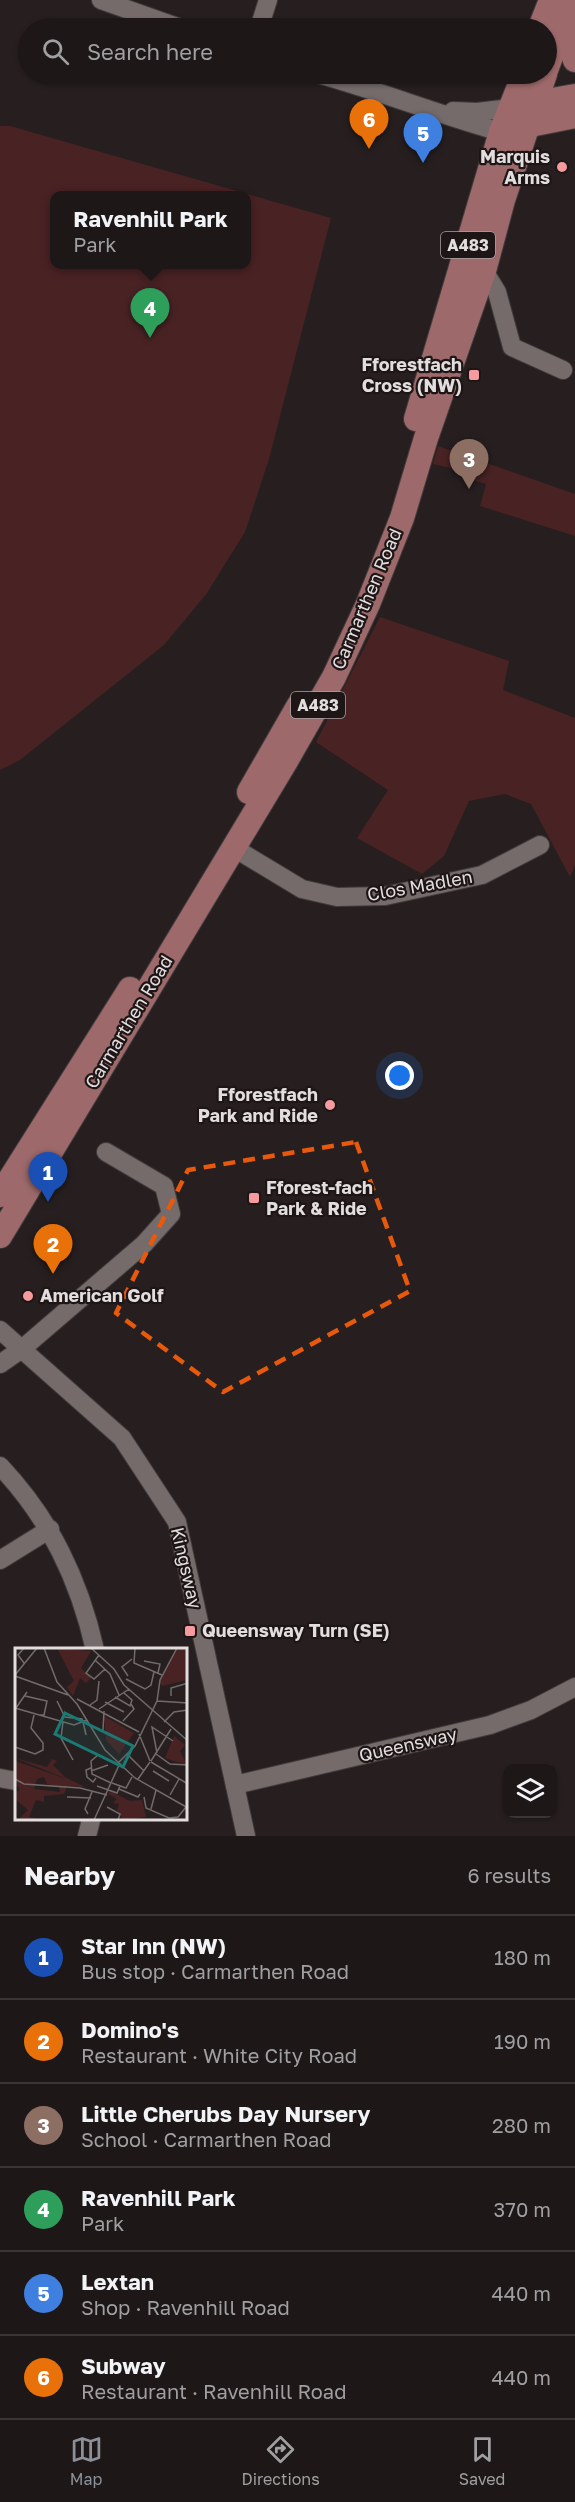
<!DOCTYPE html>
<meta charset="utf-8">
<style>
:root{--surface:#1d1717;--page:#2a2424;--text:#f1f3f6;--muted:#a09fa1;--line:#3b3636;--accent:#8c9099}
body{margin:0;font-family:"Golos Text",sans-serif;background:var(--page);color:var(--text)}
.controls{position:absolute;right:18px;bottom:18px;display:grid;overflow:hidden;border-radius:12px;box-shadow:0 2px 4px #0004}
.controls button{width:54px;height:54px;display:grid;place-items:center;padding:0;border:0;border-bottom:2px solid var(--line);background:var(--surface);color:var(--text);font:30px sans-serif}
.you{position:absolute;left:400px;top:1076px;width:21px;height:21px;margin:-15px;border:4px solid #fff;border-radius:50%;background:#1a73e8;box-shadow:0 0 0 9px #1a73e833}
.badge{display:grid;place-items:center;width:39px;height:39px;border-radius:50%;background:var(--accent);color:#fff;font-size:20px;font-weight:700}
.pin{position:absolute;translate:-50% -50px;filter:drop-shadow(0 2px 3px #0008)}
.pin::after{content:'';position:absolute;top:32px;width:21px;height:18px;background:inherit;clip-path:polygon(0 0,100% 0,50% 100%)}
.popup{position:absolute;left:50px;top:191px;width:201px;height:78px;box-sizing:border-box;display:grid;place-content:center;border-radius:12px;background:var(--surface);filter:drop-shadow(0 2px 4px #0005);font-size:20px;white-space:nowrap;color:var(--muted)}
.popup b{font-size:22px;color:var(--text)}
.popup::after{content:'';position:absolute;left:50%;top:100%;margin-left:-12px;border:12px solid transparent;border-top-color:var(--surface)}
.list{margin:0;padding:0;list-style:none}
h2{display:flex;justify-content:space-between;align-items:center;height:78px;margin:0;padding:0 24px;font-size:26px}
h2 small{font-size:20px;font-weight:400;color:var(--muted)}
.list li{display:grid;grid-template-columns:39px 1fr auto;gap:18px;align-items:center;box-sizing:border-box;height:84px;padding:0 24px;border-top:2px solid var(--line)}
.list b{display:block;font-size:22px;white-space:nowrap}
.list p{margin:0;font-size:20px;white-space:nowrap;color:var(--muted)}
.list em{font-size:20px;font-style:normal;color:var(--muted)}
.icon{flex:none;width:33px;height:33px;fill:none;stroke:currentColor;stroke-width:2;stroke-linecap:round;stroke-linejoin:round}
.map{position:relative;flex:none;width:575px;height:1836px;overflow:hidden}
.search{position:absolute;background:var(--surface);box-shadow:0 2px 4px #0004;left:18px;right:18px;top:18px;height:66px;display:flex;align-items:center;gap:15px;box-sizing:border-box;padding:0 21px;border-radius:33px;color:var(--muted);font-size:22px}
.sheet{height:582px;background:var(--surface)}
nav{display:flex;justify-content:space-around;align-items:center;box-sizing:border-box;height:84px;border-top:2px solid var(--line);background:var(--surface);font-size:16px;color:var(--muted)}
nav a{display:grid;justify-items:center;gap:3px}
nav .on{color:var(--accent)}
.map>svg:first-child{display:block}
</style>
<div class="map">
<svg width="575" height="1836" viewBox="0 0 575 1836">
<rect width="100%" height="100%" fill="#271f1f"/>
<g fill="#492224" fill-rule="evenodd">
<path d="M0 126H10L331 218 269 459 245 532 207 593 164 645 20 760 0 770ZM54 196H246V264H54Z"/>
<path d="M438 446 575 494V536L480 506 486 484 469 479 471 469 460 466 459 470 433 464Z"/>
<path d="M380 617 509 661 503 690 575 718V865L570 877 531 804 505 794 469 801 444 856 422 874 357 838 388 790 316 742Z"/>
</g>
<g fill="none" stroke-linecap="round" stroke-linejoin="round">
<g stroke="#433c3c" stroke-width="20">
<g id="minor">
<path d="M101 0 180 28"/>
<path d="M259 28 268 0"/>
<path d="M318 74C380 91 439 115 501 132"/>
<path d="M453 111 477 112 511 108"/>
<path d="M484 271 497 292 512 347 563 370"/>
<path d="M234 848 302 889 337 897 385 896 482 875 540 845"/>
<path d="M0 1330 122 1438 177 1522 246 1836"/>
<path d="M0 1364 23 1348 144 1244 171 1214 164 1186 106 1152"/>
<path d="M0 1466C50 1519 79 1579 95 1650"/>
<path d="M0 1560 50 1529"/>
<path d="M0 1778 16 1781"/>
<path d="M235 1785 490 1725 531 1710 575 1687"/>
<path d="M87 1836 91 1820"/>
</g>
</g>
<g stroke="#433c3c" stroke-width="26">
<g id="major">
<path d="M567 20V39L575 60"/>
<path d="M540 28 551 0"/>
<path d="M546 70 572 0"/>
<path d="M524 105 575 96"/>
<path d="M515 128 575 116"/>
<path d="M416 419 501 132 524 74"/>
<path d="M249 792 299 705"/>
<path d="M0 1195 130 989"/>
<path d="M0 1236 286 761 334 677 368 604 402 518 426 438 484 271 503 200 545 74"/>
</g>
</g>
<use href="#minor" stroke="#756b6b" stroke-width="18"/>
<use href="#major" stroke="#9d696a" stroke-width="24"/>
</g>
<path fill="none" stroke="#e8590c" stroke-width="4.5" stroke-dasharray="12 8" stroke-linejoin="round" d="M356 1142 410 1291 223 1392 116 1313 188 1170Z"/>
<g fill="#f59b9d" stroke="#1e1616" stroke-width="2">
<circle cx="562" cy="167" r="6"/>
<rect x="468" y="369" width="12" height="12" rx="3"/>
<circle cx="330" cy="1105" r="6"/>
<rect x="248" y="1192" width="12" height="12" rx="3"/>
<circle cx="28" cy="1296" r="6"/>
<rect x="184" y="1625" width="12" height="12" rx="3"/>
</g>
<g text-anchor="middle" stroke-width="4.5" stroke-linejoin="round" paint-order="stroke">
<g fill="#1e1616" stroke="#a8a2a2" stroke-width="1.5">
<rect x="441" y="232" width="54" height="26" rx="4.5"/>
<rect x="291" y="692" width="54" height="26" rx="4.5"/>
</g>
<g font-size="16" font-weight="bold" fill="#e3dede">
<text x="468" y="251">A483</text>
<text x="318" y="711">A483</text>
</g>
<g font-size="18" font-weight="bold" fill="#e3dede" stroke="#1e1616" text-anchor="end">
<text x="550" y="163">Marquis<tspan x="550" dy="21">Arms</tspan></text>
<text x="462" y="371">Fforestfach<tspan x="462" dy="21">Cross (NW)</tspan></text>
<text x="318" y="1101">Fforestfach<tspan x="318" dy="21">Park and Ride</tspan></text>
<text x="266" y="1194" text-anchor="start">Fforest-fach<tspan x="266" dy="21">Park &amp; Ride</tspan></text>
<text x="40" y="1302" text-anchor="start">American Golf</text>
<text x="202" y="1637" text-anchor="start">Queensway Turn (SE)</text>
</g>
<g font-size="18" fill="#e3dede" stroke="#1e1616">
<text transform="translate(367 599) rotate(-67)" y="6">Carmarthen Road</text>
<text transform="translate(420 886) rotate(-10)" y="6">Clos Madlen</text>
<text transform="translate(129 1022) rotate(-59)" y="6">Carmarthen Road</text>
<text transform="translate(186 1568) rotate(77)" y="6">Kingsway</text>
<text transform="translate(408 1745) rotate(-13)" y="6">Queensway</text>
</g>
</g>
<g transform="translate(15 1648)">
<rect width="172" height="172" fill="#271f1f"/>
<path d="M42 0 76 3 66 20 76 30 71 35 65 30 58 48 52 39 59 33ZM163 0H172V32L147 38 144 34ZM89 68 119 85 104 106 91 92ZM159 88 170 97 165 103 172 117 150 110ZM0 110 32 119 37 111 42 113 38 117 50 129 70 139 52 138 49 146 29 148V154L21 152 14 169 26 172H3L13 162 0 151V144L5 142 0 133V113L52 131ZM29 129 32 136 44 139 45 144 19 141 22 131ZM95 143 115 153 127 152 131 169 108 172 102 162 104 156 98 155 102 151 93 146Z" fill="#492224" fill-rule="evenodd"/>
<path fill="none" stroke="#726b6b" stroke-width="1.5" d="M9 0 3 7 9 15M29 0 42 34 62 56 90 102 120 130 173 160M76 0 99 21 109 37 173 93M120 0 119 15 147 27M84 7 71 25 79 31 90 21M80 12 95 26 104 47M129 13 145 16 143 25M0 27 22 0M0 28 53 47M113 28 107 19 117 11M111 31 130 41 136 37 139 24M10 48 32 53 29 67H25M156 48V40L173 35M100 49 115 58 117 52 109 45M62 51 124 84M42 53 50 69 67 71 68 74M142 53 173 55M90 54 109 64M75 57 82 52 84 33M0 60 59 77 72 72M1 60 12 44M84 61 114 41M108 73 119 61 116 56M48 74 46 90 58 112M68 74 71 87 70 82M149 74 159 64 173 62M88 82 89 63M124 86 135 113M0 99 20 106 28 102V95L16 80 19 67M142 105 137 79 158 93M112 106 129 123M141 106 155 116 173 117M83 107 76 113 77 126 96 135M136 113 156 81M104 114 120 98 142 53 145 32 162 0M136 114 173 136M76 120 71 122 72 129 78 134 81 130M76 123 93 117M138 123 154 133M0 131 9 136 65 140 92 147M123 131 135 114M97 135 111 140 117 129M82 138 102 145 105 138M104 141 123 149 125 146M155 147 164 131M52 149 76 150M129 149 131 160 154 170 163 169 171 159M92 159 105 166 103 172M136 161 141 142M73 166 70 161 77 144M79 172 105 115"/>
<path fill="#1a7b74" fill-opacity="0.15" stroke="#1a7b74" stroke-width="3" d="M50 65 118 98 108 119 40 86Z"/>
<rect width="172" height="172" fill="none" stroke="#e3dede" stroke-width="3"/>
</g>
</svg>
<div class="controls">
<button><svg class="icon" aria-label="layers" viewBox="0 0 24 24"><path d="M12 4l9 5-9 5-9-5zM3 14l9 5 9-5"/></svg></button>
</div>
<div class="you"></div>
<div class="pin badge" style="left:48px;top:1202px;background:#1a4fb4">1</div>
<div class="pin badge" style="left:53px;top:1274px;background:#e8710a">2</div>
<div class="pin badge" style="left:469px;top:489px;background:#8d6e63">3</div>
<div class="pin badge" style="left:150px;top:338px;background:#2e9e5b">4</div>
<div class="popup"><b>Ravenhill Park</b>Park</div>
<div class="pin badge" style="left:423px;top:163px;background:#3f7fe0">5</div>
<div class="pin badge" style="left:369px;top:149px;background:#e8710a">6</div>
<div class="search"><svg class="icon" aria-label="search" viewBox="0 0 24 24"><circle cx="10" cy="10" r="6"/><path d="M15 15l6 6"/></svg>Search here</div>
</div>
<section class="sheet">
<h2>Nearby<small>6 results</small></h2>
<ul class="list">
<li><span class="badge" style="background:#1a4fb4">1</span><div><b>Star Inn (NW)</b><p>Bus stop · Carmarthen Road</p></div><em>180 m</em></li>
<li><span class="badge" style="background:#e8710a">2</span><div><b>Domino's</b><p>Restaurant · White City Road</p></div><em>190 m</em></li>
<li><span class="badge" style="background:#8d6e63">3</span><div><b>Little Cherubs Day Nursery</b><p>School · Carmarthen Road</p></div><em>280 m</em></li>
<li><span class="badge" style="background:#2e9e5b">4</span><div><b>Ravenhill Park</b><p>Park</p></div><em>370 m</em></li>
<li><span class="badge" style="background:#3f7fe0">5</span><div><b>Lextan</b><p>Shop · Ravenhill Road</p></div><em>440 m</em></li>
<li><span class="badge" style="background:#e8710a">6</span><div><b>Subway</b><p>Restaurant · Ravenhill Road</p></div><em>440 m</em></li>
</ul>
</section>
<nav>
<a class="on"><svg class="icon" aria-label="map" viewBox="0 0 24 24"><path d="M3 6l6-2 6 2 6-2v14l-6 2-6-2-6 2zM9 4v14M15 6v14"/></svg>Map</a>
<a><svg class="icon" aria-label="directions" viewBox="0 0 24 24"><path d="M12 3l9 9-9 9-9-9zM9 14v-3h6M13 9l2 2-2 2"/></svg>Directions</a>
<a><svg class="icon" aria-label="saved" viewBox="0 0 24 24"><path d="M7 4h10v16l-5-4-5 4z"/></svg>Saved</a>
</nav>
